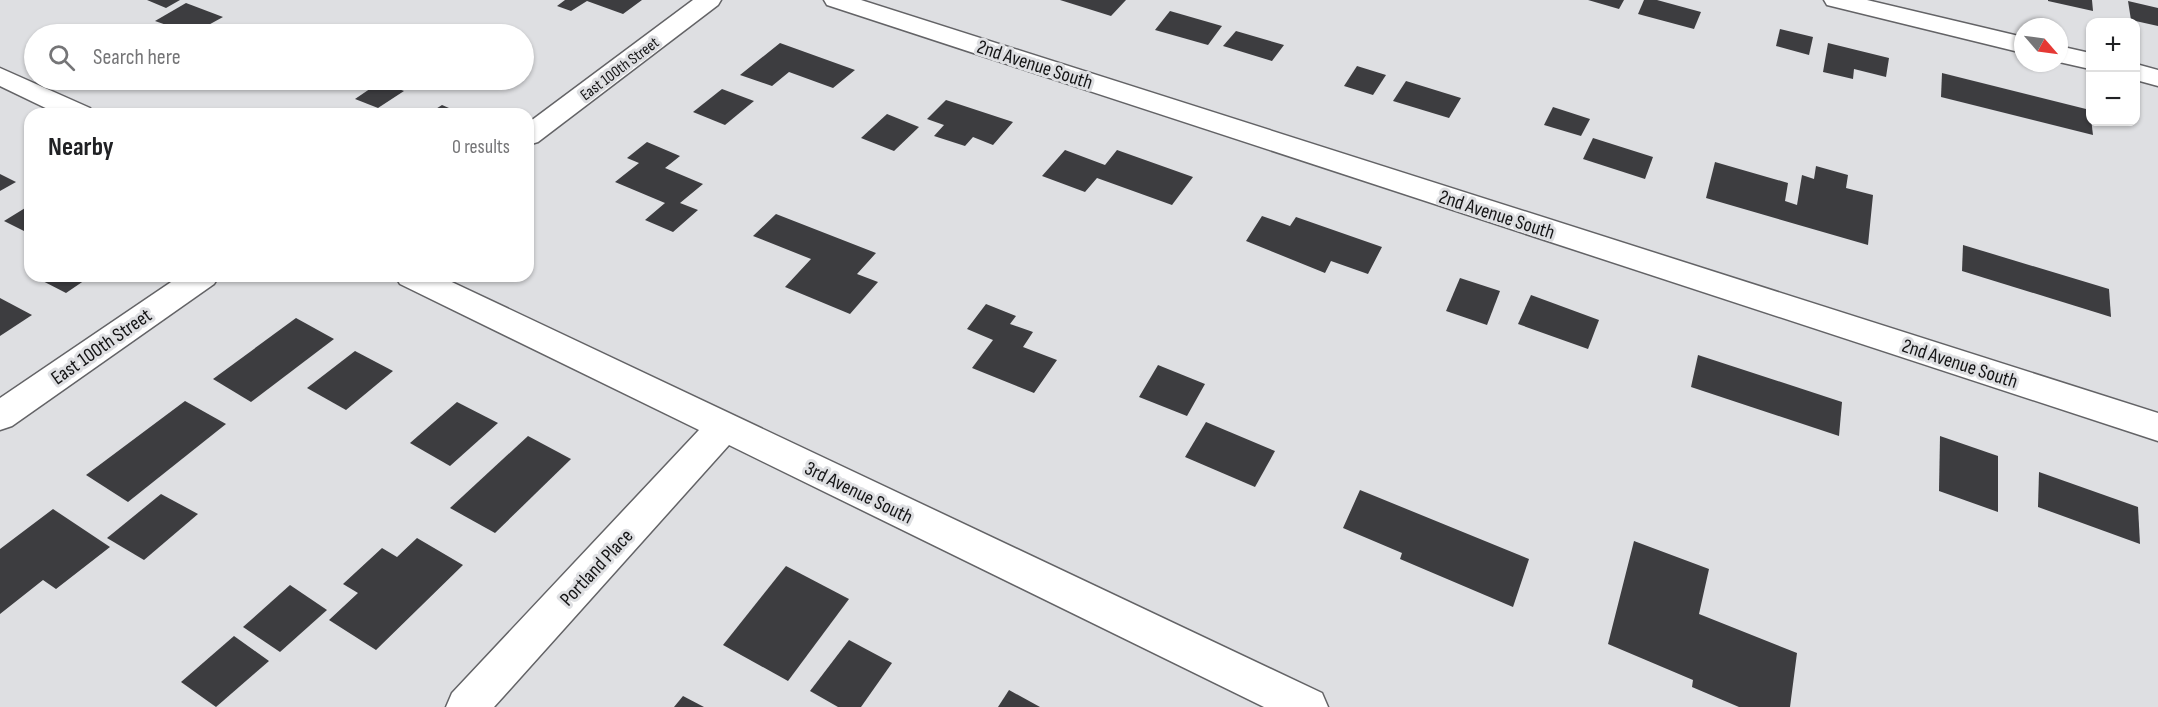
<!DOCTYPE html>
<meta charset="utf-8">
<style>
:root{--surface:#fff;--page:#f6f6f6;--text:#202124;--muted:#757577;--line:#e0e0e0}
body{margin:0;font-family:"Sofia Sans Condensed",sans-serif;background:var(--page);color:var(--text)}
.controls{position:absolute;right:18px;top:18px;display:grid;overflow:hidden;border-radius:12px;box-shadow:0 2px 4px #0004}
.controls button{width:54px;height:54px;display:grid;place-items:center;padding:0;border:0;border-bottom:2px solid var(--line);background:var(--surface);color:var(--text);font:30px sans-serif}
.compass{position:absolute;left:2014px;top:18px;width:54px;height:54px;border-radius:50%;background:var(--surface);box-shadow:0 2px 4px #0004;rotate:118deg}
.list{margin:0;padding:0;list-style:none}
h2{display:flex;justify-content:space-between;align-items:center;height:78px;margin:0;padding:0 24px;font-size:26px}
h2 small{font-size:20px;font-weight:400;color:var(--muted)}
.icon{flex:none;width:33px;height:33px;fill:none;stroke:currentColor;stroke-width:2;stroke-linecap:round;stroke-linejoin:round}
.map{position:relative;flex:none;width:2158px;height:707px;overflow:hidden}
.search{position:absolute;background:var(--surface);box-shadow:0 2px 4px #0004;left:24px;top:24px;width:510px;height:66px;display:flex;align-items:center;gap:15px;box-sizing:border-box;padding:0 21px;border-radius:33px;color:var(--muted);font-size:22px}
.panel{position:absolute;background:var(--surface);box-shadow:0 2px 4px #0004;left:24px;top:108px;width:510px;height:174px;border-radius:18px}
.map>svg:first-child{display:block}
</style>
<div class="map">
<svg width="2158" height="707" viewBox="0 0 2158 707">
<rect width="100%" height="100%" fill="#dedfe2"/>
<g fill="#3d3d40">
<path d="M147 0H180L166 8Z"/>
<path d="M565 0H642L623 14 587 1 571 11 557 6Z"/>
<path d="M1060 0H1126L1111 16Z"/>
<path d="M1588 0H1624L1619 9Z"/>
<path d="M1644 0H1657L1701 12 1694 29 1638 14Z"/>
<path d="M2048 0H2092L2093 11 2048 1Z"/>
<path d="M2128 1 2158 8V26L2131 20Z"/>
<path d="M186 3 223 17 192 34 155 21Z"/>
<path d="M1170 11 1222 26 1208 45 1155 30Z"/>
<path d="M291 27 309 34H277Z"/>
<path d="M1780 29 1813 37 1809 55 1776 46Z"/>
<path d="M1236 31 1284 45 1272 61 1223 46Z"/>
<path d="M780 43 855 70 833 88 789 72 772 86 740 75Z"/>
<path d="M1828 43 1889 58 1886 77 1854 69 1853 79 1823 72Z"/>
<path d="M1357 66 1386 75 1373 95 1344 86Z"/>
<path d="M1942 73 2090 110 2093 135 1941 97Z"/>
<path d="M1406 81 1461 98 1449 118 1393 101Z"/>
<path d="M380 82 404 91 378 108 355 99Z"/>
<path d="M722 89 754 101 725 125 693 112Z"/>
<path d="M946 100 1013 122 993 145 973 137 965 146 934 136 944 125 927 119Z"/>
<path d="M442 105 463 114H428Z"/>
<path d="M1553 107 1590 119 1581 136 1544 125Z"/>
<path d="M887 114 919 127 894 151 861 138Z"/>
<path d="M1593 138 1653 157 1645 179 1583 159Z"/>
<path d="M647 142 680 156 665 168 703 184 680 203 698 210 673 232 645 220 665 203 615 182 639 163 627 158Z"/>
<path d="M1065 150 1105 165 1117 150 1193 177 1172 205 1097 178 1085 192 1042 176Z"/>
<path d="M1715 162 1788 183 1785 201 1797 205 1802 175 1814 179 1816 166 1848 175 1846 188 1873 195 1868 245 1706 198Z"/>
<path d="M0 174 16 182 0 191Z"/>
<path d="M30 205V234L4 221Z"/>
<path d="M776 214 876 253 857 274 878 282 850 314 785 287 811 259 753 236Z"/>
<path d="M1262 216 1290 226 1296 217 1382 247 1368 274 1331 261 1325 273 1246 241Z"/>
<path d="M1963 245 2109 289 2111 317 1962 271Z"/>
<path d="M33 276H91L66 293Z"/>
<path d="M1460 278 1500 291 1487 325 1446 311Z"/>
<path d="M1531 295 1599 320 1588 349 1518 324Z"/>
<path d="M0 298 32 315 0 336Z"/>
<path d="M986 304 1016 316 1010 324 1033 332 1023 347 1057 360 1034 393 972 368 993 340 967 329Z"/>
<path d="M296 318 334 339 251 402 213 379Z"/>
<path d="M355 351 393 371 346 410 307 388Z"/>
<path d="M1698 355 1842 402 1839 436 1691 387Z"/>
<path d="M1158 365 1205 384 1187 416 1139 397Z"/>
<path d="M185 401 226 424 128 502 86 475Z"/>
<path d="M457 402 498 423 450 466 410 443Z"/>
<path d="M1206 422 1275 451 1255 487 1185 457Z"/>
<path d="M528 436 571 459 495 533 450 508Z"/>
<path d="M1940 436 1998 456V512L1939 491Z"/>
<path d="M2039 472 2138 507 2140 544 2038 507Z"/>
<path d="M1360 490 1529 559 1513 607 1400 559 1402 553 1343 528Z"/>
<path d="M161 494 198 514 144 560 107 538Z"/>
<path d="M53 509 110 547 56 589 43 580 0 614V549Z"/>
<path d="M417 538 463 565 376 650 329 620 358 593 343 584 382 548 397 557Z"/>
<path d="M1634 541 1709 569 1699 614 1797 653 1790 707H1739L1692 687 1693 680 1608 644Z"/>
<path d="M786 566 849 599 788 681 723 645Z"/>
<path d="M290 585 327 610 280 652 243 627Z"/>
<path d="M234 636 269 661 216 707 181 682Z"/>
<path d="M849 640 892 663 861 707H838L810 691Z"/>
<path d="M1009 690 1040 707H998Z"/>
<path d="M683 696 704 707H674Z"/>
</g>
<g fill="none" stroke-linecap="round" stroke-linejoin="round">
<g stroke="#636366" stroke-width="3">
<g id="minor">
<path d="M693 0H721L718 5 538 142 528 145V123Z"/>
<path d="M824 0H861L2158 413V441L827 5Z"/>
<path d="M1824 0H1867L2023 37V53L1827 5Z"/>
<path d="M2059 46 2090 53V69L2059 62Z"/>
<path d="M2136 64 2158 70V86L2136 80Z"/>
<path d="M0 68 90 108 94 114H58L0 86Z"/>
<path d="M180 276H219L214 284 12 426 0 430V398Z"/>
<path d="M395 276H439L1322 693 1328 707H1264L729 445 494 707H446L452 693 699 430 400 284Z"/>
</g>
</g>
<use href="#minor" fill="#fff" fill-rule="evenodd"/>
</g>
<g text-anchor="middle" stroke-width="6" stroke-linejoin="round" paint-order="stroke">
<g font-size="16" fill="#141415" stroke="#dedfe2">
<text transform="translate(619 68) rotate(-37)" y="6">East 100th Street</text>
</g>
<g font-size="20" fill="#141415" stroke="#dedfe2">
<text transform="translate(1035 64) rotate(18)" y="7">2nd Avenue South</text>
<text transform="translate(1497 214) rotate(18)" y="7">2nd Avenue South</text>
<text transform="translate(101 346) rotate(-35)" y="7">East 100th Street</text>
<text transform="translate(1960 363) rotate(18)" y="7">2nd Avenue South</text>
<text transform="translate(859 492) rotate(26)" y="7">3rd Avenue South</text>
<text transform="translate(596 567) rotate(-47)" y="7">Portland Place</text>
</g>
</g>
</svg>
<div class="controls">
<button>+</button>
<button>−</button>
</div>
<svg class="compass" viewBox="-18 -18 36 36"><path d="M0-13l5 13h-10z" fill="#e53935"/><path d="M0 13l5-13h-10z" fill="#757577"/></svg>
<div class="search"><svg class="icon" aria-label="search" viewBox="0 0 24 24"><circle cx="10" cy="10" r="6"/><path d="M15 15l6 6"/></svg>Search here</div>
<section class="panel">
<h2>Nearby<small>0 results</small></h2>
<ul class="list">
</ul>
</section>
</div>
